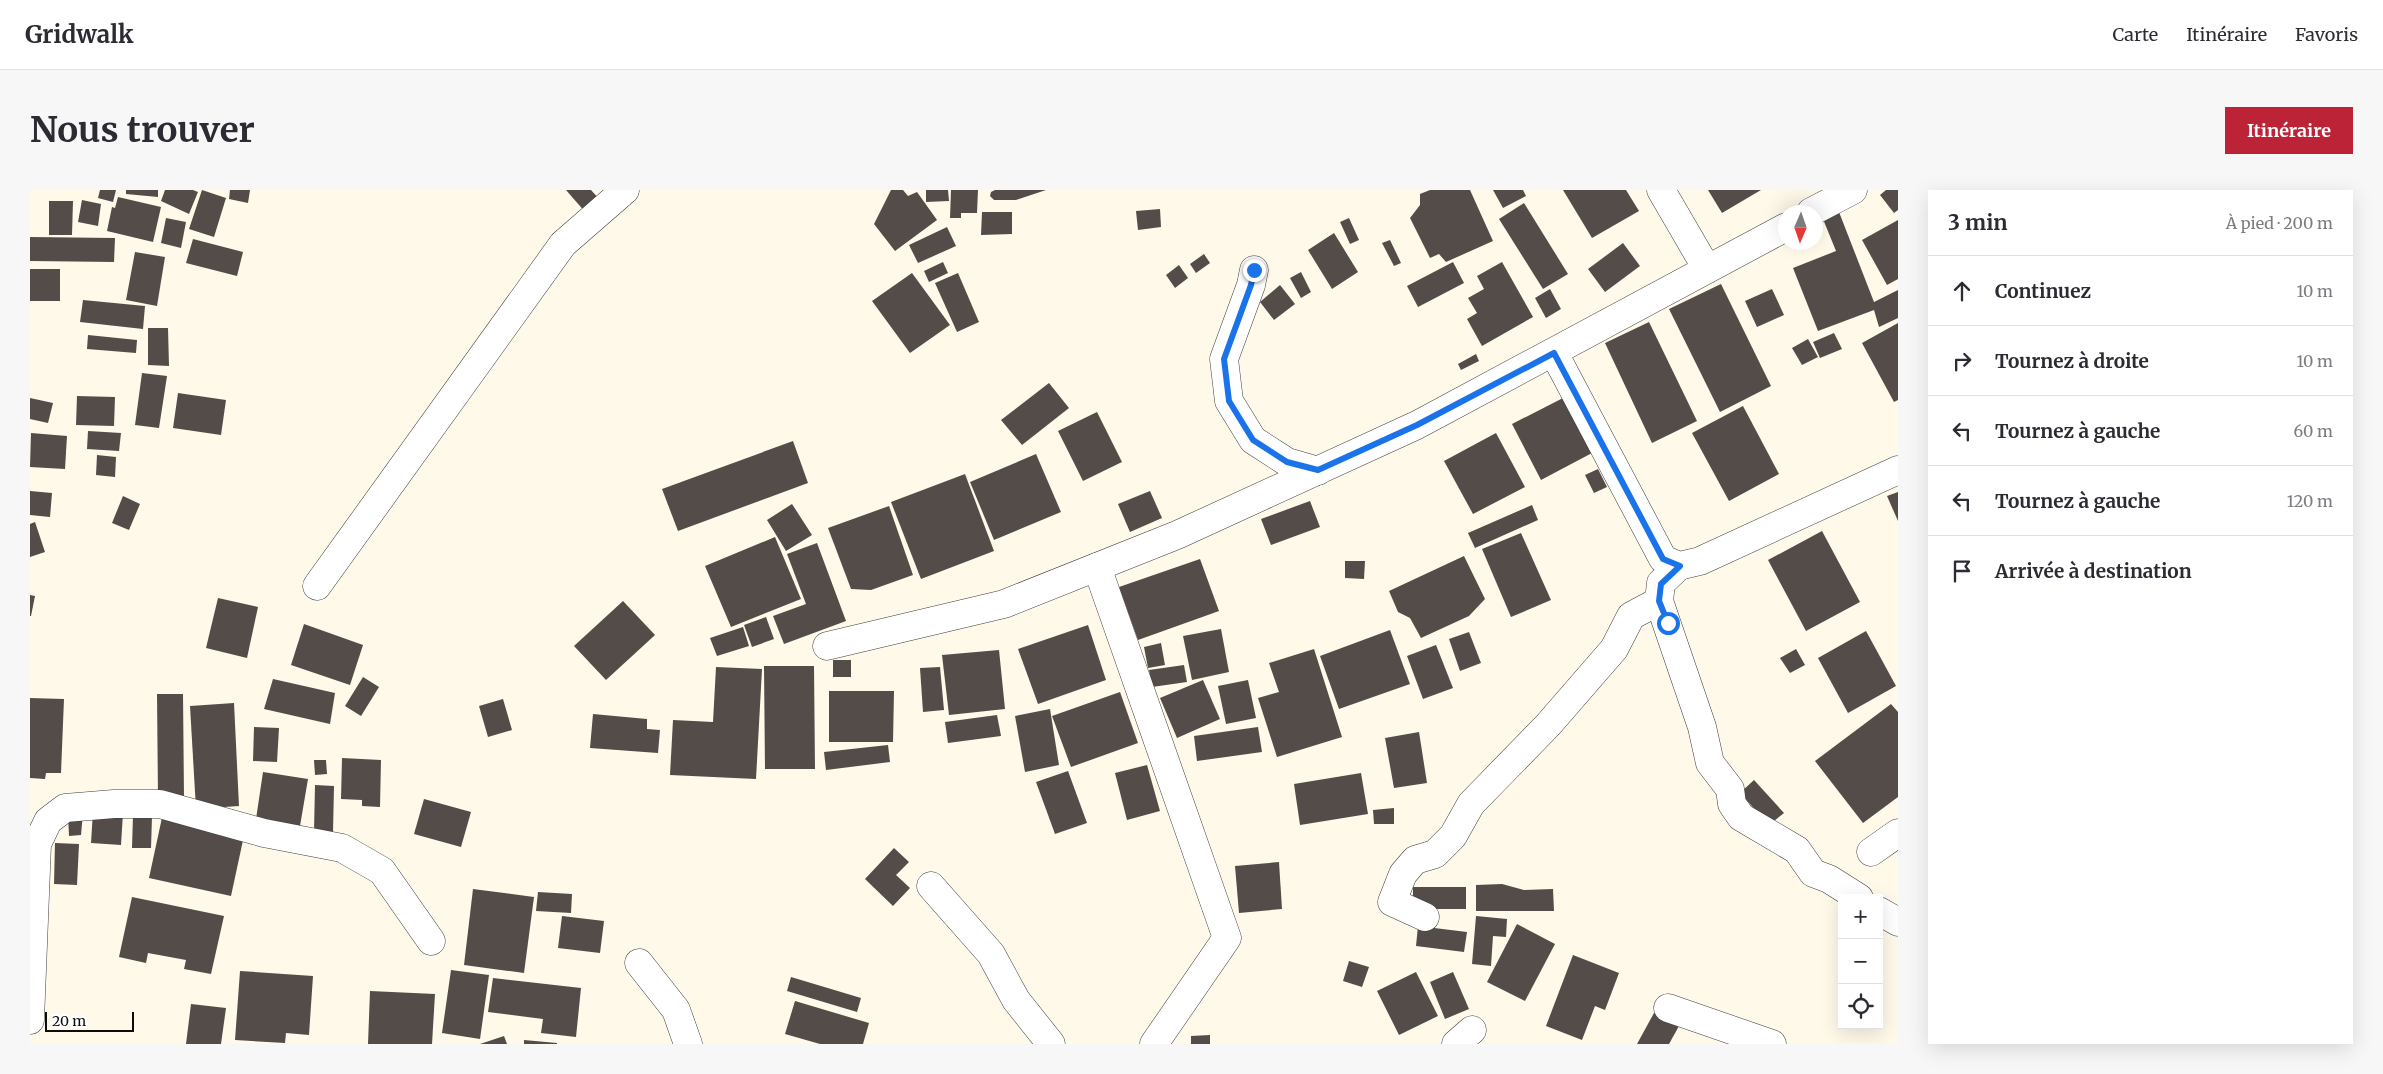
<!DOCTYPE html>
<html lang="fr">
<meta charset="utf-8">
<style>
:root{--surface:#fff;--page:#f7f7f7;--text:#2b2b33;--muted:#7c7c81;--line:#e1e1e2;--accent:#bc2336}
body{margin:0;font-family:Merriweather,serif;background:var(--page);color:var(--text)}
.controls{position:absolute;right:15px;bottom:15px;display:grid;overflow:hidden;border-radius:0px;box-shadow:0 5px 20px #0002}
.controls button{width:45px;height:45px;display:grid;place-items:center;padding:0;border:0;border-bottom:1px solid var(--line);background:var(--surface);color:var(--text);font:25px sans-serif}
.compass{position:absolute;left:1748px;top:15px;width:45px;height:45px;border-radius:50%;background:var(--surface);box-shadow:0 5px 20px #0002;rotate:182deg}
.scale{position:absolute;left:15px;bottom:12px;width:89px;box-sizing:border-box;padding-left:5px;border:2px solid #0b0b0b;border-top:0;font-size:14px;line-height:18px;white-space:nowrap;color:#0b0b0b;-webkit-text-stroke:4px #fff;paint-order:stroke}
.stop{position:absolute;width:15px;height:15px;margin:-11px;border:4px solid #1a73e8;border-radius:50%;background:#fff}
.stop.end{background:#1a73e8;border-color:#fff;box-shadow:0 1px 5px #0008}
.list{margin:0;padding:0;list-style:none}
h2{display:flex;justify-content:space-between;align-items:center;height:65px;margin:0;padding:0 20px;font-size:21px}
h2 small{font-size:16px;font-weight:400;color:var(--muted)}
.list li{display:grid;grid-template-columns:32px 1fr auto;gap:15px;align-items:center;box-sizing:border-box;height:70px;padding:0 20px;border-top:1px solid var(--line)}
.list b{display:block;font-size:19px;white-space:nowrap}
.list em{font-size:16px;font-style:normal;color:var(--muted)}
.icon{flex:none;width:28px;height:28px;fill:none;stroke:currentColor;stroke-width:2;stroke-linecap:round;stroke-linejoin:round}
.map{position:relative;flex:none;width:1868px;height:854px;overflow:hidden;border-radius:0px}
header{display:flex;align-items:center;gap:30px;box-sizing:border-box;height:70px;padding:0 25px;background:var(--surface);border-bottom:1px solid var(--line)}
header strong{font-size:24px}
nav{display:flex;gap:28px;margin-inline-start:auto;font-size:18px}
.intro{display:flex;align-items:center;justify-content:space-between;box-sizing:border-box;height:120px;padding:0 30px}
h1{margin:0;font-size:35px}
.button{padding:12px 22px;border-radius:0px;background:var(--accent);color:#fff;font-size:18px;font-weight:700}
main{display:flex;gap:30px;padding:0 30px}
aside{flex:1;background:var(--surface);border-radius:0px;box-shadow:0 5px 20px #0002}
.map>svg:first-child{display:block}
</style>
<header>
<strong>Gridwalk</strong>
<nav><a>Carte</a><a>Itinéraire</a><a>Favoris</a></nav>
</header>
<div class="intro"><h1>Nous trouver</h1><a class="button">Itinéraire</a></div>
<main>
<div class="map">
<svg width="1868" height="854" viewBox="0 0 1868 854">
<rect width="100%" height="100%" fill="#fff9ea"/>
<g fill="#544c48">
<path d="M70 0H86L83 12 68 8Z"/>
<path d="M96 0H128V7L96 4Z"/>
<path d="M135 0H163L168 2 159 24 131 11Z"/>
<path d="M172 0 196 8 184 47 159 39Z"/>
<path d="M200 0H220L218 13 199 9Z"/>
<path d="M536 0H561L570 10 556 23Z"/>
<path d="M861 0H873L878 6 887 2 907 30 865 61 844 34Z"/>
<path d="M896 0H918L919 11 896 12Z"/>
<path d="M921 0H948L947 23H931V28H920Z"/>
<path d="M965 0H1016L986 10H964L960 6 961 2Z"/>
<path d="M1400 0H1440L1463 51 1416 72 1409 64 1400 68 1380 28 1390 15V4Z"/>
<path d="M1463 0H1493L1496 6 1473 18Z"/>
<path d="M1533 0H1596L1609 21 1562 48Z"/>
<path d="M1678 0H1731L1692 23Z"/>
<path d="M1856 0H1868V20L1864 23 1850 5Z"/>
<path d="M88 7 131 17 123 52 77 41 82 17 85 18Z"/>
<path d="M52 10 71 14 68 36 48 32Z"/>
<path d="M19 11H43L42 45H19Z"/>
<path d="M1494 13 1538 84 1513 99 1469 29Z"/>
<path d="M1130 19 1131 37 1108 40 1106 21Z"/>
<path d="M952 22H982V44L951 45Z"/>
<path d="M1809 22 1844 112 1868 100V128L1849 137 1844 120 1788 141 1763 78 1806 61 1793 29Z"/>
<path d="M136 28 156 32 151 58 131 53Z"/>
<path d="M1319 28 1329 50 1320 54 1310 32Z"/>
<path d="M1868 30V89L1857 95 1832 50Z"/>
<path d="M917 37 926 56 888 73 879 55Z"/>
<path d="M1304 43 1328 82 1302 99 1278 60Z"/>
<path d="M0 47 85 48 84 72 0 71Z"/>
<path d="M163 49 213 62 207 86 156 73Z"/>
<path d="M1360 50 1371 73 1364 76 1352 53Z"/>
<path d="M1593 53 1610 76 1575 102 1558 79Z"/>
<path d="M105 62 135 67 127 116 96 110Z"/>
<path d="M1174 64 1180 73 1166 83 1160 74Z"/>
<path d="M913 72 918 83 899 92 894 81Z"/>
<path d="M1423 72 1434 93 1388 117 1377 96Z"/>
<path d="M1472 72 1503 127 1452 156 1437 129 1447 123 1438 108 1454 99 1447 86Z"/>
<path d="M1149 75 1158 88 1145 98 1136 85Z"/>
<rect x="0" y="79" width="30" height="32"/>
<path d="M1271 82 1281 102 1271 108 1260 88Z"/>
<path d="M882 83 920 135 880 163 842 111Z"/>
<path d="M928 83 949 132 927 142 905 93Z"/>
<path d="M1691 94 1741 196 1690 222 1639 119Z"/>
<path d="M1250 95 1265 114 1244 130 1230 112Z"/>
<path d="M1520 99 1531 119 1516 128 1505 108Z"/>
<path d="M1742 99 1754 125 1727 137 1715 111Z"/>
<path d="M53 110 115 116 113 139 50 132Z"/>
<path d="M1619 132 1667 231 1622 253 1575 153Z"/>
<path d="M1868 133V210L1864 212 1832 153Z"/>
<path d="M118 138H138L139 176 118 175Z"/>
<path d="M1804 143 1812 159 1790 168 1783 152Z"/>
<path d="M58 145 107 150 106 163 57 159Z"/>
<path d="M1778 149 1788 167 1772 175 1762 158Z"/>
<path d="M1446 164 1449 171 1431 180 1428 174Z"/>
<path d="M112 183 137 186 129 238 105 235Z"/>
<path d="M1019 193 1039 218 992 255 971 230Z"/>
<path d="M148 203 196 210 191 245 143 238Z"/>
<path d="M47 206 85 207 84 236 46 235Z"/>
<path d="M0 208 23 213 18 233 0 229Z"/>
<path d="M1533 208 1562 263 1511 290 1482 234Z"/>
<path d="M1713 216 1749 284 1699 311 1662 243Z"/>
<path d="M1067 222 1092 272 1053 291 1028 241Z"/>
<path d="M58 241 91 243 89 261 57 259Z"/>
<path d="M1 243 37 246 35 279 0 277Z"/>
<path d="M1466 243 1495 297 1443 324 1414 271Z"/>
<path d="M763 251 778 293 648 341 632 299Z"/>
<path d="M1006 264 1031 322 964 350 940 292Z"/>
<path d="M67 265 86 267 85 287 66 285Z"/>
<path d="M1568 279 1577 297 1564 303 1555 285Z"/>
<path d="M935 284 964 361 891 389 861 312Z"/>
<path d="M0 301 22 303 20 327 0 325Z"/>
<path d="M1120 301 1132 328 1100 342 1088 314Z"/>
<path d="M1868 302V331L1857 306Z"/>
<path d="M93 306 110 314 99 340 82 333Z"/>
<path d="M1280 311 1290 337 1241 355 1231 329Z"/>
<path d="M762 314 782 345 756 361 737 330Z"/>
<path d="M1502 315 1508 330 1445 358 1438 343Z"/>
<path d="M859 316 883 385 841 400 821 399 798 338Z"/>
<path d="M5 332 15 362 0 367V334Z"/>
<path d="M1792 341 1830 412 1776 441 1738 370Z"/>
<path d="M1491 343 1521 410 1481 427 1452 359Z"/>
<path d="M745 347 771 409 701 437 675 376Z"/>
<path d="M787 353 816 431 754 454 743 426 776 414 757 364Z"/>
<path d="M1434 366 1455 409 1439 426 1391 448 1380 428 1368 422 1359 401Z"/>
<path d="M1170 369 1189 421 1108 450 1089 397Z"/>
<path d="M1315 371H1335L1334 389 1315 388Z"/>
<path d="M0 405 5 406 1 426H0Z"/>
<path d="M188 408 228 417 217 468 176 458Z"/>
<path d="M593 411 625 445 576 490 544 456Z"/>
<path d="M736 427 744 449 722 457 714 435Z"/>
<path d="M274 434 333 455 320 495 261 475Z"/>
<path d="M1058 435 1076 490 1008 514 988 459Z"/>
<path d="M713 437 719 456 687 466 680 448Z"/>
<path d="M1191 439 1199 482 1162 490 1153 446Z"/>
<path d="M1360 440 1380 494 1309 519 1290 466Z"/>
<path d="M1836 441 1866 496 1818 523 1788 468Z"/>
<path d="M1439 442 1451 473 1430 481 1419 449Z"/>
<path d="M1131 453 1135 475 1118 478 1114 457Z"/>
<path d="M1406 455 1423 498 1393 509 1377 466Z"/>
<path d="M1284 459 1312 547 1247 567 1228 508 1249 502 1239 473Z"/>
<path d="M1766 459 1775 475 1760 483 1750 468Z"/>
<path d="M969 460 975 519 919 525 912 465Z"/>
<rect x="803" y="470" width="18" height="17"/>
<path d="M1154 475 1157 492 1122 497 1119 480Z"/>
<path d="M734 476H784L785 579H735Z"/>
<path d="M686 477 732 479 726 589 640 585 643 530 683 532Z"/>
<path d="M910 477 914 520 893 522 890 478Z"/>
<path d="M333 487 349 497 331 526 315 516Z"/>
<path d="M243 489 305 503 300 534 234 519Z"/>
<path d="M1173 490 1190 529 1147 548 1130 508Z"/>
<path d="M1218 490 1226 528 1196 534 1188 496Z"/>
<path d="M799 501H864L863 552H799Z"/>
<path d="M1090 502 1108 553 1041 577 1022 526Z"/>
<path d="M127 504H153L154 607H128Z"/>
<path d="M0 508 34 509 31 583H16L15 589 0 588Z"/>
<path d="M473 509 482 540 458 547 449 516Z"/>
<path d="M204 513 209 616 166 619 160 516Z"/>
<path d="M1861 514 1868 522V607L1833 633 1785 571Z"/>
<path d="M1020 519 1029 575 995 582 985 526Z"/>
<path d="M563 524 617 529V539L630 540 628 563 560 558Z"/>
<path d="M967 525 971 546 918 553 915 532Z"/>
<path d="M224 537 249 538 247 572 223 571Z"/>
<path d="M1228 537 1232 562 1167 571 1164 546Z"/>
<path d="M1389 542 1397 593 1364 598 1355 548Z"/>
<path d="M858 555 860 572 796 580 794 562Z"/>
<path d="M312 568 351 570 350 617 332 616V610L311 609Z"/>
<path d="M284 570H296L297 584 285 585Z"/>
<path d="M1117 575 1130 621 1097 630 1085 583Z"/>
<path d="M1038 581 1057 633 1025 644 1006 592Z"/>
<path d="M233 582 278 589 270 636 226 629Z"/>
<path d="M1331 583 1338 624 1270 635 1264 594Z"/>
<path d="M1724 590 1754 623 1739 635 1710 603Z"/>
<path d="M285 595 304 596 303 643 284 642Z"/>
<path d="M394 609 441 622 431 657 384 644Z"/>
<path d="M1364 618V634H1344L1343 620Z"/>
<path d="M63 621 93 623 91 655 61 653Z"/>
<path d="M53 623 51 645 39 646 38 625Z"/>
<path d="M133 623 215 641 201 706 119 688Z"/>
<path d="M103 625 122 626 121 658H102Z"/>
<path d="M25 653 49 654 47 695 24 694Z"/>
<path d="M864 658 879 672 866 685 880 698 863 716 835 689Z"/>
<path d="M1249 672 1252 719 1209 723 1205 676Z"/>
<path d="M1472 694 1494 700 1523 699 1524 721H1446V695Z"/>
<rect x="1383" y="697" width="53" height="22"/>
<path d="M443 699 504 707 494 783 434 775Z"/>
<path d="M508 702 542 704 541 723 506 721Z"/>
<path d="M102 707 194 726 181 784 154 779 156 770 118 763 116 773 89 767Z"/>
<path d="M532 726 574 731 570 763 528 758Z"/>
<path d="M1446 726 1477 729 1476 747 1463 746 1461 776 1442 774Z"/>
<path d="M1487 734 1525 754 1495 811 1457 792Z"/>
<path d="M1388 736 1437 742 1434 762 1386 756Z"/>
<path d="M1543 765 1589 783 1575 820 1565 816 1552 850 1516 836Z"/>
<path d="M1319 771 1339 777 1332 797 1313 791Z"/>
<path d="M421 780 459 785 450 849 412 843Z"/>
<path d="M210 781 283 786 279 845 256 843 255 853 205 850Z"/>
<path d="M1386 782 1408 826 1369 845 1347 801Z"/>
<path d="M1423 782 1439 819 1415 829 1400 792Z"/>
<path d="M761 787 831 808 827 822 757 801Z"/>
<path d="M463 788 551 798 546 847 511 843 513 829 458 822Z"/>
<path d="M340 801 405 804 402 854H338Z"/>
<path d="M765 811 839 833 833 854H790L755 844Z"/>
<path d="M161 814 196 818 191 854H156Z"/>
<path d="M1624 823 1649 836 1639 854H1607Z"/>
<path d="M1180 845V854H1161V846Z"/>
<path d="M474 846 477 854H450Z"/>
<path d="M494 850 527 853V854H494Z"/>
</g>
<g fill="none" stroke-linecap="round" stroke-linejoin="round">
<g stroke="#3e3e3e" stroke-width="29">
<g id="minor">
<path d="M1631 0 1677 79"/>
<path d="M1781 22 1823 0"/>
<path d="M1224 80 1221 95 1194 169 1199 211 1223 250 1257 272 1288 281"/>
<path d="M1524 163 1633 369 1649 376 1670 371 1868 280"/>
<path d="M1067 377 1197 748 1124 854"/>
<path d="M287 396 533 54 595 0"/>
<path d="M1629 411 1672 537 1680 573 1700 599 1702 614 1711 627 1767 660 1783 683 1799 689 1829 708"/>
<path d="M797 456 974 414 1147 345 1387 235 1756 37"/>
<path d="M1841 662 1868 643"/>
<path d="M901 696 961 764 986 810 1021 854"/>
<path d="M1849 721 1868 732"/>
<path d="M1395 727 1362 712 1373 684 1385 670 1405 664 1423 646 1441 614 1518 535 1584 459 1601 426 1629 411 1631 393 1649 376"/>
<path d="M609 773 646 820 658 854"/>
<path d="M1638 818 1742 854"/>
<path d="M0 830 7 654 18 631 35 618 84 614H130L234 643 312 658 352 681 401 751"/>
<path d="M1426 854 1442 840"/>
</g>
</g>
<use href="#minor" stroke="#fff" stroke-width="28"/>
</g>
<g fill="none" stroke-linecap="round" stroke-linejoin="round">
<path stroke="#1a73e8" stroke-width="6" d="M1224 80 1221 95 1194 169 1199 211 1223 250 1257 272 1288 280 1387 235 1524 163 1633 369 1650 376 1631 394 1629 411 1638 433"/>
</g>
</svg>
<div class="controls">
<button>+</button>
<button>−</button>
<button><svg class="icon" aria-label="locate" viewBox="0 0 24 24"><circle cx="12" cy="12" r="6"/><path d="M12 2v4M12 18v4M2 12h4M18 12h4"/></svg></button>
</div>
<svg class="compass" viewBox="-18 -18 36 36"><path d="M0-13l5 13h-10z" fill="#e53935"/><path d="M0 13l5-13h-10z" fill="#7c7c81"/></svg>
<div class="scale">20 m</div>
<div class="stop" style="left:1638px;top:433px"></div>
<div class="stop end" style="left:1224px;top:80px"></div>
</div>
<aside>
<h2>3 min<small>À pied · 200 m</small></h2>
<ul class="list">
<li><svg class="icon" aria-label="ahead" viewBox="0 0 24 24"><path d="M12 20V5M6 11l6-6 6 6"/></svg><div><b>Continuez</b></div><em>10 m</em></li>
<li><svg class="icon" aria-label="right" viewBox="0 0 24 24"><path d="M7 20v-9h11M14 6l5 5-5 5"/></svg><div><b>Tournez à droite</b></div><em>10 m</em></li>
<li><svg class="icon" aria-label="left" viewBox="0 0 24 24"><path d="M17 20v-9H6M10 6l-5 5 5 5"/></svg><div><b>Tournez à gauche</b></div><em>60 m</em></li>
<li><svg class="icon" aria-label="left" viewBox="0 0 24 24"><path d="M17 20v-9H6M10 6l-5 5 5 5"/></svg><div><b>Tournez à gauche</b></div><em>120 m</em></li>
<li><svg class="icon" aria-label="arrive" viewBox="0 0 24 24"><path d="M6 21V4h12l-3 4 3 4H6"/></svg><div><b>Arrivée à destination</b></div></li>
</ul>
</aside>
</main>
